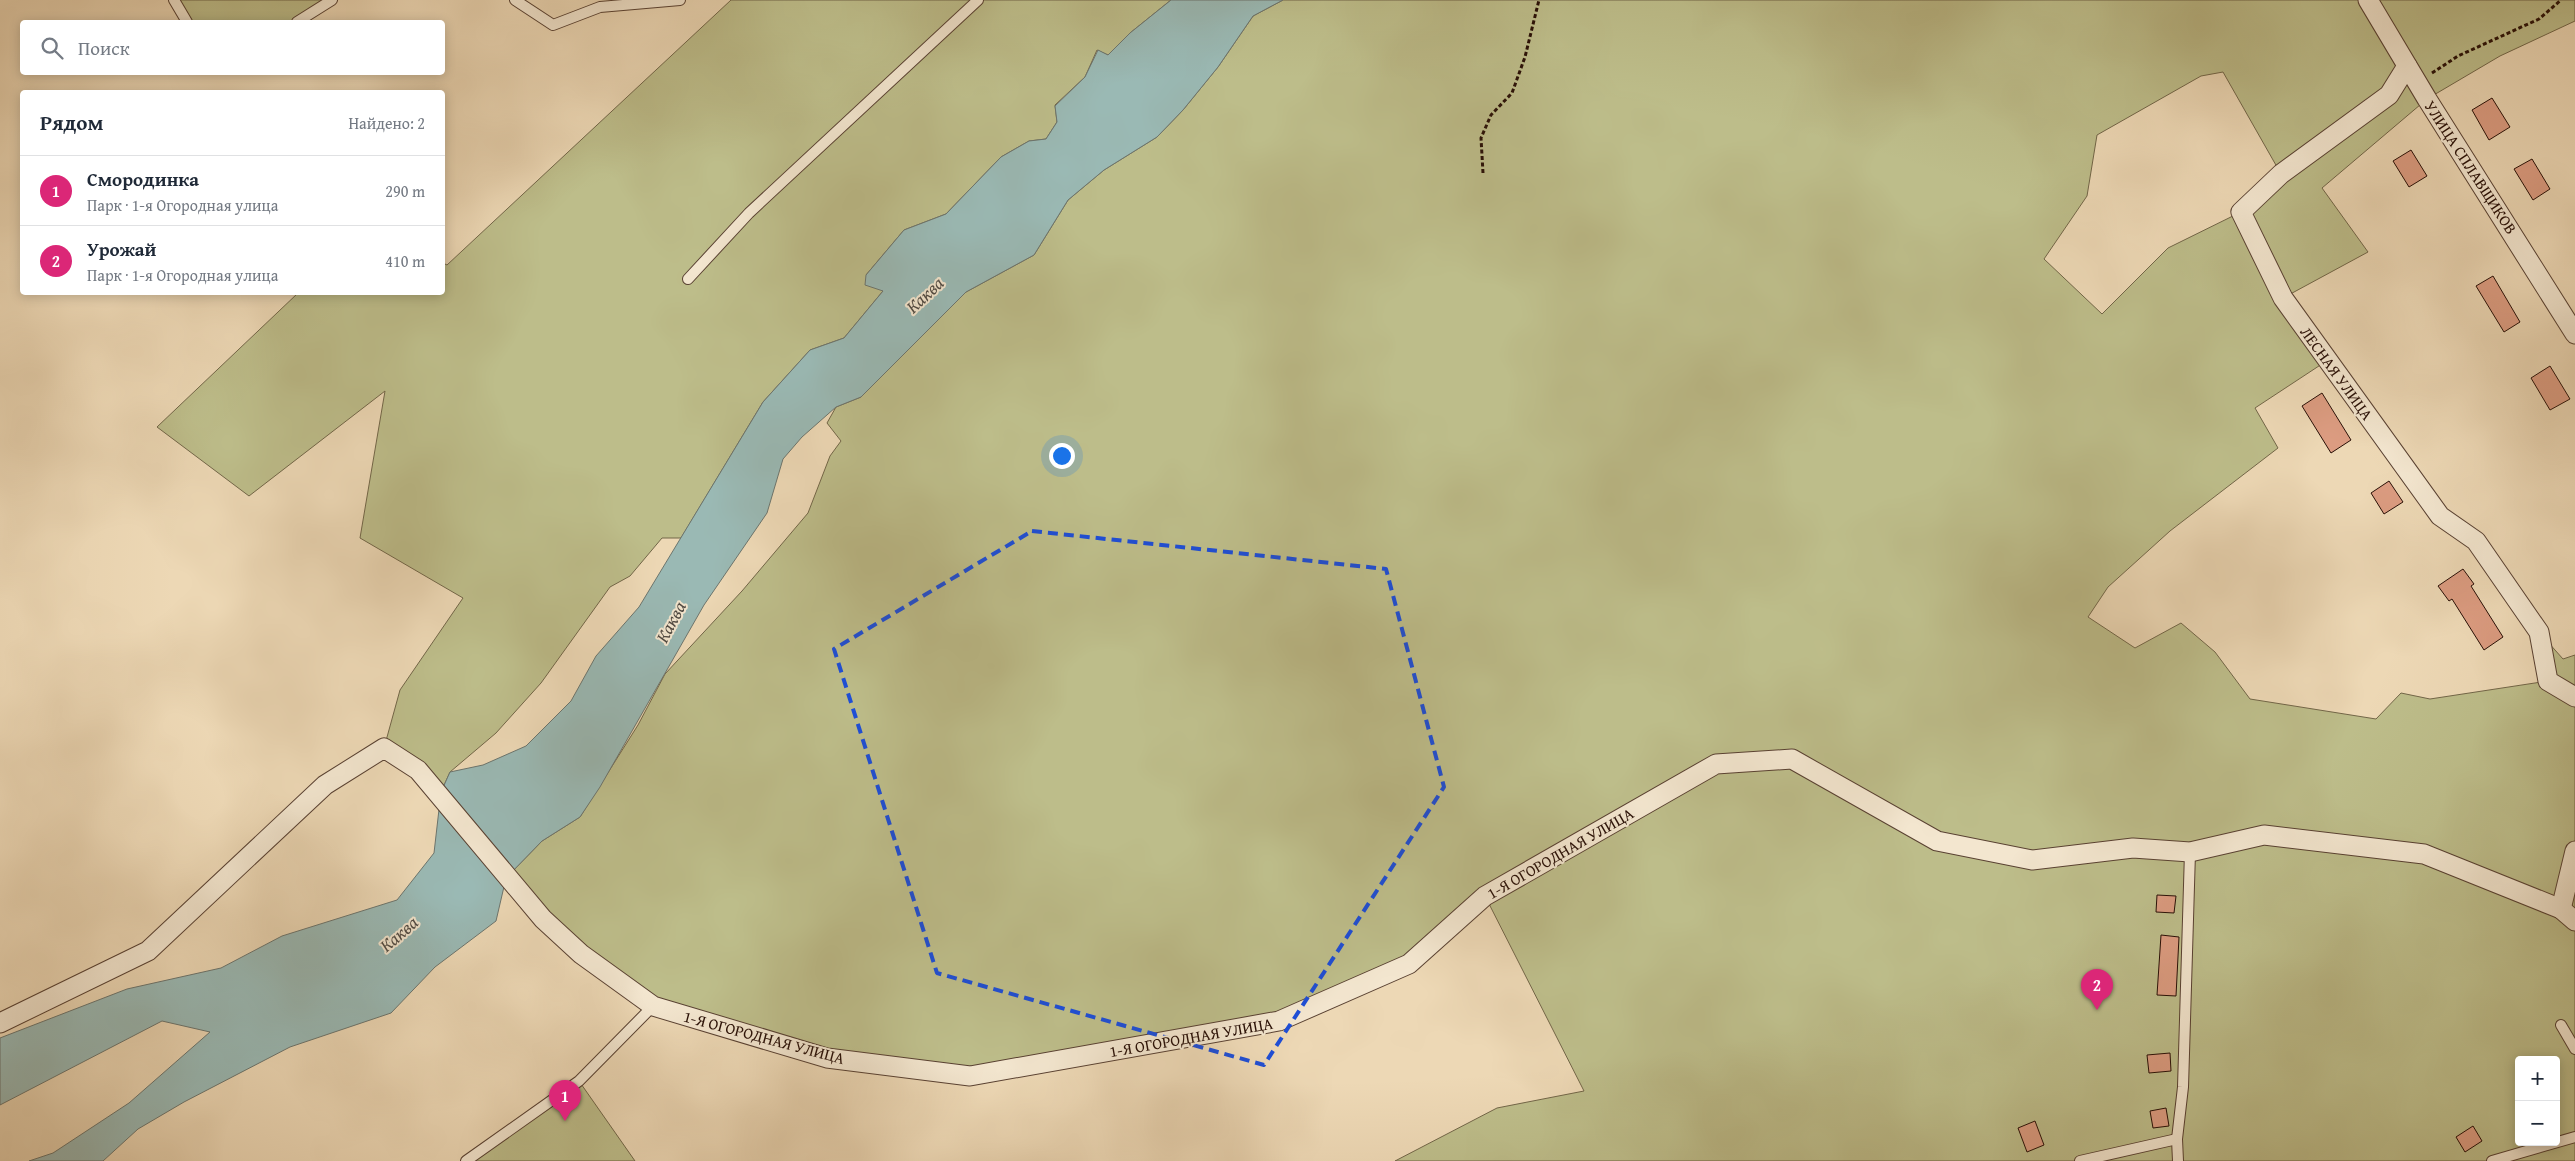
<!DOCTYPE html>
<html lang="ru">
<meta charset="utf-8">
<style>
:root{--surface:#fff;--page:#f6f6f7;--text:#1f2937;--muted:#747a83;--line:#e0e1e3;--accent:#db2777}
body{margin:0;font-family:"Gentium Book Plus",serif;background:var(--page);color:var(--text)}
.controls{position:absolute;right:15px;bottom:15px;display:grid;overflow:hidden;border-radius:5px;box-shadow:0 2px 12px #0003}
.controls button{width:45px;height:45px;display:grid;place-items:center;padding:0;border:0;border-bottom:1px solid var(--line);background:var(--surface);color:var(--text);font:25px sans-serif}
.you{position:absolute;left:1061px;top:455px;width:18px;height:18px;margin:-12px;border:4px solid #fff;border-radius:50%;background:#1a73e8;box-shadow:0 0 0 8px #1a73e833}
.badge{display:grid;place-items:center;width:32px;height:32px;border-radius:50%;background:var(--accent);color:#fff;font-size:16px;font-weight:700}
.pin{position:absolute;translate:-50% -41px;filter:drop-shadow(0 1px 2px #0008)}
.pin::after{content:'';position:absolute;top:26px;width:18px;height:15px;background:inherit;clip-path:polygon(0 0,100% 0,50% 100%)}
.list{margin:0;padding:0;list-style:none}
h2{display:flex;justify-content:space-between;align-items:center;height:65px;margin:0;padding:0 20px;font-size:21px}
h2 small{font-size:16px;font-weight:400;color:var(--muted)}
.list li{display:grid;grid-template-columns:32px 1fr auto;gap:15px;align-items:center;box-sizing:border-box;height:70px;padding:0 20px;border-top:1px solid var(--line)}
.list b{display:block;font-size:19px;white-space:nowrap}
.list p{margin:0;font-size:16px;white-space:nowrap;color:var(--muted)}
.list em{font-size:16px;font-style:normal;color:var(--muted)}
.icon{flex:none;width:28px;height:28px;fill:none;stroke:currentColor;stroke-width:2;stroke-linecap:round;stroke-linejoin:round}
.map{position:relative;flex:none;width:2575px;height:1161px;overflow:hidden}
.search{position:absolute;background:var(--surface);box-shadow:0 2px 12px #0003;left:20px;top:20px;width:425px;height:55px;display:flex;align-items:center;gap:12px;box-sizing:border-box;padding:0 18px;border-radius:5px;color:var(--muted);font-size:19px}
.panel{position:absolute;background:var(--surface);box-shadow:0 2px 12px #0003;left:20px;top:90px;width:425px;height:205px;border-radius:5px}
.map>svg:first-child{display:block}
</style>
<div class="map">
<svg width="2575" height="1161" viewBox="0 0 2575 1161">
<rect width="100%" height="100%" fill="#edd8b5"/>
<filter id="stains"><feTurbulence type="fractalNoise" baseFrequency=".004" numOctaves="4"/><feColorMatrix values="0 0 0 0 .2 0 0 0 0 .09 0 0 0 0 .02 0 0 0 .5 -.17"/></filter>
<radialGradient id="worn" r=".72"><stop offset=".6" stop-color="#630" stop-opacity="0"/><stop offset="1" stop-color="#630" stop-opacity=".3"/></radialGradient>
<g fill="#bdbd8a" stroke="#726648" fill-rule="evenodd">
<path d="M174 0H332L297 22H187Z"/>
<path d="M731 0H1171L1130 33 1108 55 1097 50 1085 77 1055 105 1057 122 1046 139 1029 141 1001 157 946 214 904 230 866 275 883 291 844 338 810 350 763 402 681 538H662L630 576 610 587 541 683 496 733 450 772 441 792 384 748 400 690 463 598 360 538 385 391 249 496 157 427 298 293 442 292 443 263 447 265Z"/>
<path d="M1283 0H2575V21L2500 56 2427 99 2322 188 2368 252 2283 298 2328 360 2255 408 2278 448 2170 531 2108 587 2088 617 2135 648 2181 623 2215 652 2250 699 2376 719 2401 693 2430 699 2548 681 2539 632 2563 659 2575 655V1161H1395L1497 1108 1584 1091 1485 896 1409 964 1279 1021 970 1076 827 1058 653 1006 506 878 542 841 580 817 638 725 665 674 742 591 808 513 830 456 841 441 827 423 836 407 861 397 966 292 1034 255 1068 200 1104 170 1157 137 1183 110 1218 67 1253 16ZM2223 72 2281 174 2241 212 2168 248 2102 314 2044 259 2087 196 2097 135 2201 76ZM2519 1060H2556V1142H2519Z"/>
<path d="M579 1081 635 1161H466Z"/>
</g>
<path fill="#9ab9b4" stroke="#6c756e" d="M1171 0H1283L1253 16 1218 67 1183 110 1157 137 1104 170 1068 200 1034 255 966 292 861 397 836 407 802 437 783 459 767 513 704 605 600 787 580 817 542 841 506 878 496 921 435 967 391 1013 290 1047 184 1102 138 1129 103 1161H29L53 1153 129 1103 210 1032 162 1021 0 1105V1038L127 989 221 968 282 936 397 900 434 853 441 792 450 772 483 765 526 746 571 701 596 656 639 607 763 402 810 350 844 338 883 291 865 285 866 275 904 230 946 214 1001 157 1029 141 1046 139 1057 122 1055 106 1085 77 1098 50 1108 55 1130 33Z"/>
<g fill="#dc9c81" stroke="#280f06">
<path d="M2492 98 2510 127 2489 140 2472 110Z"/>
<path d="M2411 150 2427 176 2409 187 2393 161Z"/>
<path d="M2532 159 2550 189 2533 200 2514 169Z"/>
<path d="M2493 276 2520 322 2504 332 2476 286Z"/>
<path d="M2550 366 2570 399 2550 410 2531 378Z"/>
<path d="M2322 393 2351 440 2331 453 2302 406Z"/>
<path d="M2389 481 2403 502 2384 514 2371 493Z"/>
<path d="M2463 569 2474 584 2471 586 2503 637 2484 650 2452 599 2449 601 2438 586Z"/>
<path d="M2157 895 2176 896 2174 913 2156 912Z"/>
<path d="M2161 935 2179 937 2176 996 2157 995Z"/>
<path d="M2170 1053 2171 1071 2149 1073 2147 1055Z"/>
<path d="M2166 1108 2169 1126 2153 1128 2150 1111Z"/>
<path d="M2035 1121 2044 1145 2027 1152 2018 1128Z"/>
<path d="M2473 1126 2482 1141 2465 1152 2456 1137Z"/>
</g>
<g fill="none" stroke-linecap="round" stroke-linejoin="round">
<g stroke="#594132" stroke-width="12">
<g id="service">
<path d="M174 0 187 22"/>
<path d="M515 0 553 25 600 7 680 0"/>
<path d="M297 22 332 0"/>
<path d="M688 279 749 213 978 0"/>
<path d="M2561 1025 2575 1049"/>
<path d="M466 1161 579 1081 653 1006"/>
<path d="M2080 1161 2177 1139"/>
<path d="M2178 1161 2177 1139 2183 1087 2190 852"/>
<path d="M2492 1161 2575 1137"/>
</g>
</g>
<g stroke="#594132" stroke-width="21">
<g id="minor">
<path d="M2368 0 2427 99 2575 334"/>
<path d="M2407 66 2389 95 2281 174 2241 212 2283 298 2440 516 2476 541 2539 632 2548 681 2575 697"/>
<path d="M2561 909 2575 851"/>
<path d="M0 1023 148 951 325 785 384 748 418 770 543 919 581 954 653 1006 827 1058 970 1076 1279 1021 1409 964 1485 896 1716 764 1792 759 1937 841 2032 860 2133 848 2190 852 2264 835 2424 854 2561 909 2575 921"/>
</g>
</g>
<g stroke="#280f06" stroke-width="3" stroke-dasharray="4 2.5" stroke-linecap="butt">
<path d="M2432 73 2458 56 2539 19 2561 0"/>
<path d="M1483 173 1481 138 1491 115 1512 93 1525 57 1539 0"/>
</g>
<use href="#service" stroke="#f3e6cf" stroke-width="10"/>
<use href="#minor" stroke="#f3e6cf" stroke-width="19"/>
</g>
<path fill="none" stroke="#1d4ed8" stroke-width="4" stroke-dasharray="10 6" stroke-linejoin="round" d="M1032 531 1386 569 1444 787 1264 1065 937 973 834 649Z"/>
<g text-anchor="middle" stroke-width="4" stroke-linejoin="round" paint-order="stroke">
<g font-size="16" fill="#280f06" stroke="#f3e6cf">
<text transform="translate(2471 167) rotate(57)" y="6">УЛИЦА СПЛАВЩИКОВ</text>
<text transform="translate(2337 373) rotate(54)" y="6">ЛЕСНАЯ УЛИЦА</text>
<text transform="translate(1560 853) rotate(-30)" y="6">1-Я ОГОРОДНАЯ УЛИЦА</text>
<text transform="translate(764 1037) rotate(15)" y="6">1-Я ОГОРОДНАЯ УЛИЦА</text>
<text transform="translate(1191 1037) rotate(-10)" y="6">1-Я ОГОРОДНАЯ УЛИЦА</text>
</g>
<g font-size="18" font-style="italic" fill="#504a43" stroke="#f3e6cf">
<text transform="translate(925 295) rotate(-43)" y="6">Каква</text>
<text transform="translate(671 622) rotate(-62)" y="6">Каква</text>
<text transform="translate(399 934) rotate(-41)" y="6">Каква</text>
</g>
</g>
<rect width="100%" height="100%" filter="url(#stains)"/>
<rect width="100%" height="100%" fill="url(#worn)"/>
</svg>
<div class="controls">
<button>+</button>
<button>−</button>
</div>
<div class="you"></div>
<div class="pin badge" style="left:565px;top:1121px">1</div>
<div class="pin badge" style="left:2097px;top:1010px">2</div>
<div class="search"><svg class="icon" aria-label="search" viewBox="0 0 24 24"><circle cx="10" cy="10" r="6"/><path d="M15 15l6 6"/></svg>Поиск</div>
<section class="panel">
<h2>Рядом<small>Найдено: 2</small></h2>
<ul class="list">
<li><span class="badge">1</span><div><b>Смородинка</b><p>Парк · 1-я Огородная улица</p></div><em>290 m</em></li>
<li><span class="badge">2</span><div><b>Урожай</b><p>Парк · 1-я Огородная улица</p></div><em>410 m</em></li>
</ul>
</section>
</div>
